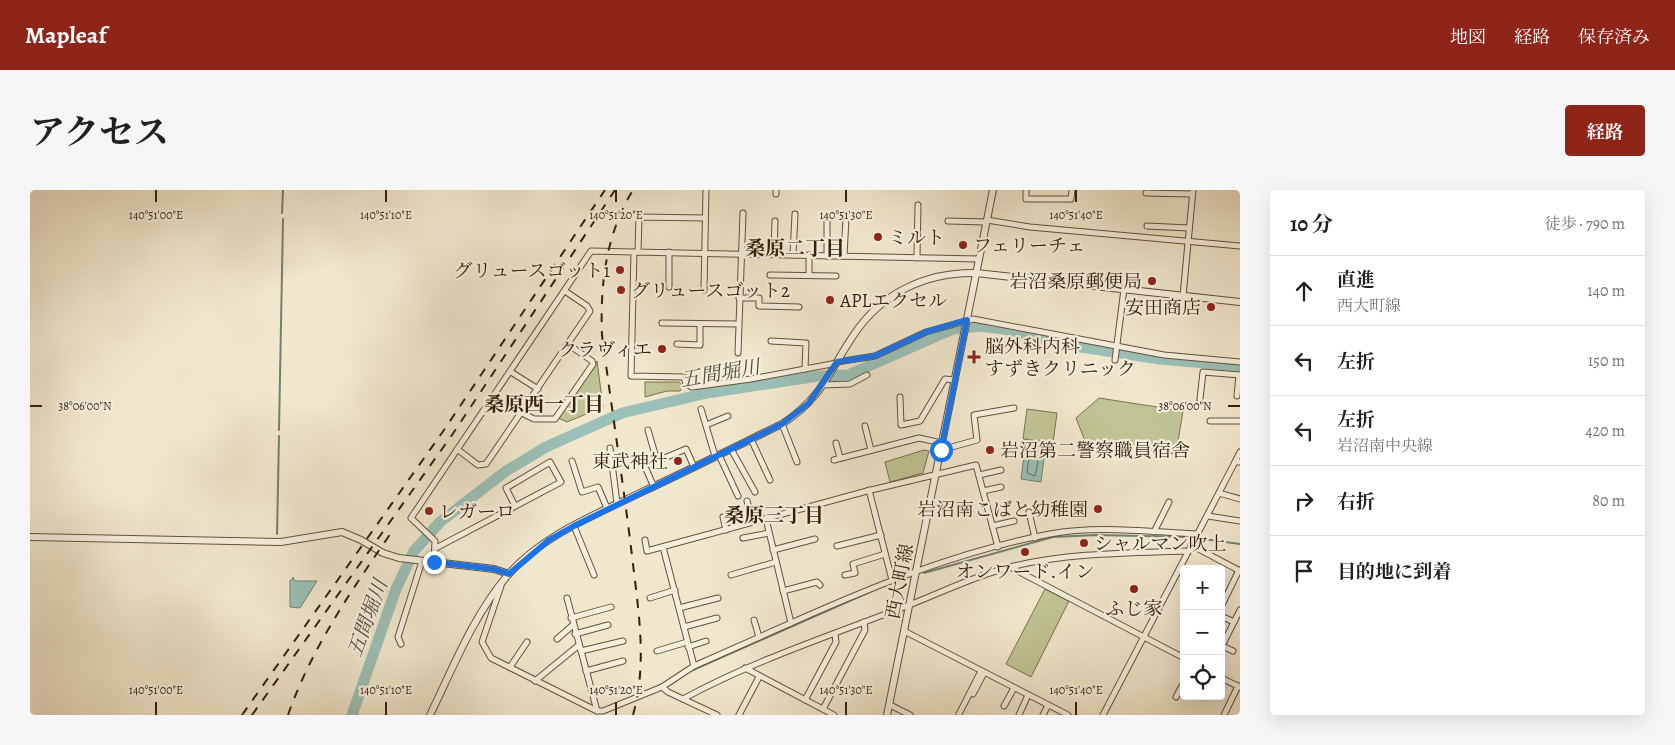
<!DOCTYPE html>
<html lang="ja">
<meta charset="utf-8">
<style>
:root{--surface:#fff;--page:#f6f6f6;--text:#202124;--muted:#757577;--line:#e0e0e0;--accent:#8f2418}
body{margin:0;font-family:Alegreya,"Noto Serif JP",serif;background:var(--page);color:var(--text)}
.controls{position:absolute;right:15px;bottom:15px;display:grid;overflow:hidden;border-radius:5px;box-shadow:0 5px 20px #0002}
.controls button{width:45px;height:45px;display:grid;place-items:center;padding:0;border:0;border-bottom:1px solid var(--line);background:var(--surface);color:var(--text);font:25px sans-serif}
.stop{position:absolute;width:15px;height:15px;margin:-11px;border:4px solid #1a73e8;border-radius:50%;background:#fff}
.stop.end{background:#1a73e8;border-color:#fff;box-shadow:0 1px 5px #0008}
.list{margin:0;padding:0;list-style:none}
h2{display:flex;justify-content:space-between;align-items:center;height:65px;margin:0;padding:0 20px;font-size:21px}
h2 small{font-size:16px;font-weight:400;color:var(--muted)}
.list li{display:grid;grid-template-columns:32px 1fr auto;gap:15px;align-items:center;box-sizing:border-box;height:70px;padding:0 20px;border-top:1px solid var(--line)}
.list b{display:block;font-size:19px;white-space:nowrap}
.list p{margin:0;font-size:16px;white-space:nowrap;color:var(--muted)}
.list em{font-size:16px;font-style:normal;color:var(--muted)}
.icon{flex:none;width:28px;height:28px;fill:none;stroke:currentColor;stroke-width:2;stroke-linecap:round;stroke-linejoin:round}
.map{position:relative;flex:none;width:1210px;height:525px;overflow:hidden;border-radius:5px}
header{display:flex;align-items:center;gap:30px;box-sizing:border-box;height:70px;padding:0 25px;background:var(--accent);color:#fff}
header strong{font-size:24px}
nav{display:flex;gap:28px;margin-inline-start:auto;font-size:18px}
.intro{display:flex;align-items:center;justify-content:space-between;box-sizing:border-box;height:120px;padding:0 30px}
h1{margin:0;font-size:35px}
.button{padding:12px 22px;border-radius:5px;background:var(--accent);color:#fff;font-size:18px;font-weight:700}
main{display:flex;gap:30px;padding:0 30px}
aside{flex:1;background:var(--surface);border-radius:5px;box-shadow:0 5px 20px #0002}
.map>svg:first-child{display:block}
</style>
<header>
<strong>Mapleaf</strong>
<nav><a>地図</a><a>経路</a><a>保存済み</a></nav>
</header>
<div class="intro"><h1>アクセス</h1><a class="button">経路</a></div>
<main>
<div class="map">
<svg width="1210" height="525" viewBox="0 0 1210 525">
<rect width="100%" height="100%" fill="#f1e7cd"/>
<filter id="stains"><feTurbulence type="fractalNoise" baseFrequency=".004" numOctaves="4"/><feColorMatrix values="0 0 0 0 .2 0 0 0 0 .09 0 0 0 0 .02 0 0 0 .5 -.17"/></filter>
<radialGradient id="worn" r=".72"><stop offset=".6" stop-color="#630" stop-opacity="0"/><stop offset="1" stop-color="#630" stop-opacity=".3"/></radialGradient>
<g fill="#c0c494" stroke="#7a7250">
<path d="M567 171 573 217 537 232 528 228Z"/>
<path d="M615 192H649L653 196 650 201H637L615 207Z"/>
<path d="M1069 208 1153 221 1146 264 1055 251 1046 228Z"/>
<path d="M997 219 1027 223 1023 253 993 249Z"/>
<path d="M894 260 899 261 893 283 860 292 855 272Z"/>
<path d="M1015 399 1039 411 1001 487 976 474Z"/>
</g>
<g fill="#9bc0b7" stroke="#728073">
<path d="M995 259 1015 261 1011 292 991 289Z"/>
<path d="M263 387 265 391H287L270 418 260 417V390H262Z"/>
</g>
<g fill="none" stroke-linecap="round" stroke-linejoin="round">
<path stroke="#687062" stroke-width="1" d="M1002 265 1009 267 1005 286 997 283 999 266Z"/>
<g stroke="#728073" stroke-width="2">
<path d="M252 23 253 0"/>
<path d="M249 240 253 29"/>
<path d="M247 344 249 246"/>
<path d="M894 383 1023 347 1066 345 1159 347 1210 354"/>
<path d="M663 480 851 397"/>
</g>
<path stroke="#9bc0b7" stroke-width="11" d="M322 525 366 399 384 361 395 349 410 332 476 281 516 257 592 223 677 203 788 186 818 185 923 139 950 136 974 139 1044 156 1130 169 1210 176"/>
<g stroke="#63513c" stroke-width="7">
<g id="minor">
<path d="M746 0V4"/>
<path d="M996 0V9H1041L1042 0"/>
<path d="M1116 3 1162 4"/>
<path d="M957 30 1000 37 1210 56"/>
<path d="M918 31 957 32"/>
<path d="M1117 36 1159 38"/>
<path d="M608 62 609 27 675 28"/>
<path d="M744 64 745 31"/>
<path d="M763 65 765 24"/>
<path d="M797 66V32"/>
<path d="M814 66 816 28"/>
<path d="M887 68 888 15"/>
<path d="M740 85 806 86"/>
<path d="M779 85V65"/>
<path d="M639 97V62"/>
<path d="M674 100 676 0"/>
<path d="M1153 106 1163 0"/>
<path d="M709 108H729V116L769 117"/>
<path d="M632 133 708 134"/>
<path d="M741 151 776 153 775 179"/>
<path d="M647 154 670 155V134"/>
<path d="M708 163 713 23"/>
<path d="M1085 170 1094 99"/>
<path d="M807 172 845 166 896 142 943 129 1134 165 1210 172"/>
<path d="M807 173 721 189 662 197 656 194 654 187 601 186 604 62 949 69"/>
<path d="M481 182 508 199"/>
<path d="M793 195 820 194 837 185"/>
<path d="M1207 206 1209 185"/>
<path d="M870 207 871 235 890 231 915 189 925 190"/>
<path d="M1170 209 1173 182 1210 185"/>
<path d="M671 219 685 266"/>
<path d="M492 223 504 229H525L563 174 562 171 539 155"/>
<path d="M1180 231H1210"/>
<path d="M752 234 767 272"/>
<path d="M676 235 698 226"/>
<path d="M835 236 841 260"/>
<path d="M618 240 627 271 656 259 664 277"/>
<path d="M721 249 740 290"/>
<path d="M806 253 810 268"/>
<path d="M580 258 587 313"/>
<path d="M427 259 448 275 456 274 560 121 557 116 535 101"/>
<path d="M701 259 725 302"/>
<path d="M911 260 947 250 944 225 984 218"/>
<path d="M689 265 708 306"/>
<path d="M804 270 889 248 912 253"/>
<path d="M542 271 552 302 568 297 577 318"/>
<path d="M1205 272 1210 262"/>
<path d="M616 279 624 297"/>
<path d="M949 285 971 280"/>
<path d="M839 300 862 390"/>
<path d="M953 301 971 297"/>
<path d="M1189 303 1210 309"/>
<path d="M717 311 723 332"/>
<path d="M999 322 1005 348"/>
<path d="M1178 326 1210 331"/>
<path d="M693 327 696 340"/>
<path d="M544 336 564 385"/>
<path d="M962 336 984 331"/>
<path d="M1124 342 1139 312"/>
<path d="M713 348 739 343"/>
<path d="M615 350 617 361 837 301 946 275 968 357"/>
<path d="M1161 355 1210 381"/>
<path d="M807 356 851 345"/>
<path d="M406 358 531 292 520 272 476 298 485 316"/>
<path d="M743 360 785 349"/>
<path d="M404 372 405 351 381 328 561 61 604 62"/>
<path d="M980 377 1154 468"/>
<path d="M701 385 746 372"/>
<path d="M815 385 825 383 823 374 855 364"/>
<path d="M471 396 452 452 461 468 567 521H573L632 497 664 476 633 357"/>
<path d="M753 401 787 392 790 395"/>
<path d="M537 408 567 521"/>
<path d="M620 408 645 400"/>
<path d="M1191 417 1209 380"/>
<path d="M649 418 688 408"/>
<path d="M1191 426 1204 432 1210 420"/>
<path d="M541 428 581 417"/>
<path d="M724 430 729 447"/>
<path d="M761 433C844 396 929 361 1020 344 1067 335 1120 342 1168 344"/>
<path d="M654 437 687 428"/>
<path d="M874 441 1038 525"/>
<path d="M545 444 578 435"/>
<path d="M527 449 543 435"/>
<path d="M371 454 368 447 392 371"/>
<path d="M658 457 676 451"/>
<path d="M551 461 593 451"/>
<path d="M627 461 657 452"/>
<path d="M1203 461 1192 456 1204 432"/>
<path d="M664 476 761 433 736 329"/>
<path d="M480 477 497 452"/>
<path d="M715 478 804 525"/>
<path d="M556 481 593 471"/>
<path d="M1191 488 1210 497"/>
<path d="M505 491 549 455"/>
<path d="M632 497 638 502 687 525"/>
<path d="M943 504 954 483"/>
<path d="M1146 507 1154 492"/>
<path d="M653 509C723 471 799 446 874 417 909 404 943 386 980 377 1037 363 1096 363 1154 361L1158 362"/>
<path d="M775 510 806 452 805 444"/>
<path d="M860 515 880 525"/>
<path d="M974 516 984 498"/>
<path d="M793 519 835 440 834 432"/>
<path d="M929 524 951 481"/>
<path d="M709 525 729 487"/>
<path d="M989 525 998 505"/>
<path d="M1013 525 1018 515"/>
<path d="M1073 525 1205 272H1210"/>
<path d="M1194 525 1208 496"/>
</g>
</g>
<g stroke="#63513c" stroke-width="8">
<g id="tertiary">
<path d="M0 347 251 352 312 342 331 350 353 363 369 368 464 379 479 384"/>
<path d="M400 525C423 478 443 426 477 386 512 345 565 325 612 302 659 280 705 257 752 234 792 208 798 183 823 146 851 103 896 82 946 83L1210 112"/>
<path d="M857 525 963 0"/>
</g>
</g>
<use href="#minor" stroke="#f6efde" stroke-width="5"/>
<use href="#tertiary" stroke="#f6efde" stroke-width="6"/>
<g stroke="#341f0c" stroke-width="2" stroke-dasharray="9 9" stroke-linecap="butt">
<path d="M212 525 414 240 575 0"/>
<path d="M222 525 422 245 585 0"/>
<path d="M258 525C281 459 321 401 361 343"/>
<path d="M603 525C617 475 609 425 603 374 594 298 582 221 572 145 570 94 576 44 603 0"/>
</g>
</g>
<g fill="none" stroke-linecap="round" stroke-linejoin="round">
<path stroke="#1a73e8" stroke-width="6" d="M404 372 464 379 479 384 519 350 544 336 752 234 779 213 807 172 845 166 896 142 937 130 911 260"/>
</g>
<path fill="none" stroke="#341f0c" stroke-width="2" d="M126 0V12M356 0V12M586 0V12M816 0V12M1046 0V12M0 216H12M1198 216H1210M126 512V525M356 512V525M586 512V525M816 512V525M1046 512V525"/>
<g fill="#8f2418" stroke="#f6efde" stroke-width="2">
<circle cx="848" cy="47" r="5"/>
<circle cx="933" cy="55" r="5"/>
<circle cx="590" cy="80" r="5"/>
<circle cx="1122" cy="91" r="5"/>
<circle cx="591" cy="100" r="5"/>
<circle cx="800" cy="110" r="5"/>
<circle cx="1181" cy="117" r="5"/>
<circle cx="632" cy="159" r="5"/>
<path d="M941.5 159.5h5v5h5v5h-5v5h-5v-5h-5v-5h5z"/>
<circle cx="960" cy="260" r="5"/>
<circle cx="648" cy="271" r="5"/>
<circle cx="1068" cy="319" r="5"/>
<circle cx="399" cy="321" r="5"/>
<circle cx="1054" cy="353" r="5"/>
<circle cx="995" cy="362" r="5"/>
<circle cx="1104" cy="399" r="5"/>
</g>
<g text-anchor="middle" stroke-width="4.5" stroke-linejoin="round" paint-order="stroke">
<g font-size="19" fill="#341f0c" stroke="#f6efde" text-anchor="start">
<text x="858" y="54">ミルト</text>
<text x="943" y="62">フェリーチェ</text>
<text x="580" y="87" text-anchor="end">グリュースゴット1</text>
<text x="1112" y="98" text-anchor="end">岩沼桑原郵便局</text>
<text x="601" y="107">グリュースゴット2</text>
<text x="810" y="117">APLエクセル</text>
<text x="1171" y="124" text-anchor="end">安田商店</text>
<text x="955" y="163">脳外科内科<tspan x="955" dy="22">すずきクリニック</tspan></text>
<text x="622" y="166" text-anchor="end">クラヴィエ</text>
<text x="970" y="267">岩沼第二警察職員宿舎</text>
<text x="638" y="278" text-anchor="end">東武神社</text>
<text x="1058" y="326" text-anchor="end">岩沼南こばと幼稚園</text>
<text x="409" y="328">レガーロ</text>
<text x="1064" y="360">シャルマン吹上</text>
<text x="995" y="388" text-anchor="middle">オンワード.イン</text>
<text x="1104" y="425" text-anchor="middle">ふじ家</text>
</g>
<g font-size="19" fill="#341f0c" stroke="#f6efde">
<text transform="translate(869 391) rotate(-79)" y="7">西大町線</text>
</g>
<g font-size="20" font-weight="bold" fill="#341f0c" stroke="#f6efde">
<text x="765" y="65">桑原二丁目</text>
<text x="514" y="221">桑原西一丁目</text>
<text x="744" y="332">桑原三丁目</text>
</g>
<g font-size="20" font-style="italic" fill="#534f3f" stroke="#f6efde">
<text transform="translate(690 183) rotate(-10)" y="7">五間堀川</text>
<text transform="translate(337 428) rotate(-70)" y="7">五間堀川</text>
</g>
</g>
<g font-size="12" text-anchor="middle" fill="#341f0c" stroke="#f6efde" stroke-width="4.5" stroke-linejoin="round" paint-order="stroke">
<text x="126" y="29">140°51'00"E</text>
<text x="356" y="29">140°51'10"E</text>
<text x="586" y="29">140°51'20"E</text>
<text x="816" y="29">140°51'30"E</text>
<text x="1046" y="29">140°51'40"E</text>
<text x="55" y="220">38°06'00"N</text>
<text x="1155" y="220">38°06'00"N</text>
<text x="126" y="504">140°51'00"E</text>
<text x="356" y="504">140°51'10"E</text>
<text x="586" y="504">140°51'20"E</text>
<text x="816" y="504">140°51'30"E</text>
<text x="1046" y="504">140°51'40"E</text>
</g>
<rect width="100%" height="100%" filter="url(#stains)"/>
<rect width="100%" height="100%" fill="url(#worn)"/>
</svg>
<div class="controls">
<button>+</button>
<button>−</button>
<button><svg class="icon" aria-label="locate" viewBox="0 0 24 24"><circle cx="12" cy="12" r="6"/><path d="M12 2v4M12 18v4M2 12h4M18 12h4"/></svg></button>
</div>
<div class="stop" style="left:911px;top:260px"></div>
<div class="stop end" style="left:404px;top:372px"></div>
</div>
<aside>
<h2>10 分<small>徒歩 · 790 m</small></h2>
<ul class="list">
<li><svg class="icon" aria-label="ahead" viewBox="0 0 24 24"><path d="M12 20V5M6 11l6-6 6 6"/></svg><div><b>直進</b><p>西大町線</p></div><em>140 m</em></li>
<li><svg class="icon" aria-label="left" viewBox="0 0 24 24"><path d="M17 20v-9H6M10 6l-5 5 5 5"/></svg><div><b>左折</b></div><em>150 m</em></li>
<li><svg class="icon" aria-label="left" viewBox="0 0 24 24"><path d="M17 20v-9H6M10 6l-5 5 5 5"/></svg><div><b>左折</b><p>岩沼南中央線</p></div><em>420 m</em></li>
<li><svg class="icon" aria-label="right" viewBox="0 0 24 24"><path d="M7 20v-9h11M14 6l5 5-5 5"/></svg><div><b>右折</b></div><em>80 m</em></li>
<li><svg class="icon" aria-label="arrive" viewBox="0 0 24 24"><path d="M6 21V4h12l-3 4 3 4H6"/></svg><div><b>目的地に到着</b></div></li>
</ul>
</aside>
</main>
